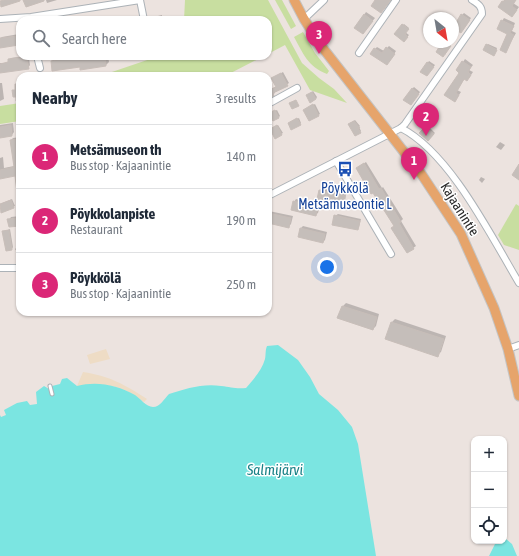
<!DOCTYPE html>
<meta charset="utf-8">
<style>
:root{--surface:#fff;--page:#f2f2f3;--text:#1f2937;--muted:#747a83;--line:#e0e1e3;--accent:#db2777}
body{margin:0;font-family:"Asap Condensed",sans-serif;background:var(--page);color:var(--text)}
.controls{position:absolute;right:12px;bottom:12px;display:grid;overflow:hidden;border-radius:8px;box-shadow:0 1px 3px #0004}
.controls button{width:36px;height:36px;display:grid;place-items:center;padding:0;border:0;border-bottom:1px solid var(--line);background:var(--surface);color:var(--text);font:20px sans-serif}
.compass{position:absolute;left:423px;top:12px;width:36px;height:36px;border-radius:50%;background:var(--surface);box-shadow:0 1px 3px #0004;rotate:149deg}
.you{position:absolute;left:327px;top:267px;width:14px;height:14px;margin:-10px;border:3px solid #fff;border-radius:50%;background:#1a73e8;box-shadow:0 0 0 6px #1a73e833}
.badge{display:grid;place-items:center;width:26px;height:26px;border-radius:50%;background:var(--accent);color:#fff;font-size:13px;font-weight:700}
.pin{position:absolute;translate:-50% -33px;filter:drop-shadow(0 1px 2px #0008)}
.pin::after{content:'';position:absolute;top:21px;width:14px;height:12px;background:inherit;clip-path:polygon(0 0,100% 0,50% 100%)}
.list{margin:0;padding:0;list-style:none}
h2{display:flex;justify-content:space-between;align-items:center;height:52px;margin:0;padding:0 16px;font-size:17px}
h2 small{font-size:13px;font-weight:400;color:var(--muted)}
.list li{display:grid;grid-template-columns:26px 1fr auto;gap:12px;align-items:center;box-sizing:border-box;height:64px;padding:0 16px;border-top:1px solid var(--line)}
.list b{display:block;font-size:15px;white-space:nowrap}
.list p{margin:0;font-size:13px;white-space:nowrap;color:var(--muted)}
.list em{font-size:13px;font-style:normal;color:var(--muted)}
.icon{flex:none;width:22px;height:22px;fill:none;stroke:currentColor;stroke-width:2;stroke-linecap:round;stroke-linejoin:round}
.map{position:relative;flex:none;width:519px;height:556px;overflow:hidden}
.search{position:absolute;background:var(--surface);box-shadow:0 1px 3px #0004;left:16px;top:16px;width:256px;height:44px;display:flex;align-items:center;gap:10px;box-sizing:border-box;padding:0 14px;border-radius:12px;color:var(--muted);font-size:15px}
.panel{position:absolute;background:var(--surface);box-shadow:0 1px 3px #0004;left:16px;top:72px;width:256px;height:244px;border-radius:12px}
.map>svg:first-child{display:block}
</style>
<div class="map">
<svg width="519" height="556" viewBox="0 0 519 556">
<rect width="100%" height="100%" fill="#ece3df"/>
<g fill="#c8dea0">
<path d="M185 0H268L302 63 319 78 334 89 347 103 310 90 285 45 268 54V20H184Z"/>
<path d="M275 0H282L296 26 291 29Z"/>
<path d="M303 32 315 53 329 71 327 74C308 67 303 53 294 37Z"/>
<path d="M159 56H264L225 76H89L106 74Z"/>
<path d="M20 103V121L0 124V106Z"/>
<path d="M516 204 519 206V250L504 245 498 235Z"/>
</g>
<g fill="#eedcc5">
<path d="M106 349 110 359 90 364 87 355Z"/>
<path d="M83 372C109 376 124 384 147 399L144 402C118 383 107 384 77 386Z"/>
</g>
<g fill="#7be5e1">
<path d="M278 345 298 360 310 377 319 394 338 410 352 427 358 444 376 556H0V415L1 417 6 415 4 410 17 403 27 401 30 405 37 404 36 392 44 386 49 389 52 388V386L60 384 62 379 67 378 77 386C97 381 117 385 135 395 140 398 146 407 153 407 160 407 164 399 169 394 185 389 203 383 221 386 231 387 235 389 246 388 253 380 262 370 265 359 266 355 265 351 267 346Z"/>
<path d="M506 539 512 544 517 556H489L495 544 499 541H504V540Z"/>
</g>
<g fill="#0003">
<path d="M46 0H57L47 3Z"/>
<path d="M504 0H515L513 3 519 7 514 14 499 7Z"/>
<path d="M366 12 375 18 363 33 364 15Z"/>
<path d="M464 13 471 18 463 30 462 15Z"/>
<path d="M162 15V20H153L154 17Z"/>
<path d="M76 17V20H66L67 18Z"/>
<path d="M138 17V20H117Z"/>
<path d="M504 18 515 23 512 31 516 33 505 52 509 33 502 21Z"/>
<path d="M404 24 409 28 405 32 409 35 404 41 395 34Z"/>
<path d="M19 34 20 42 18 44 0 39 2 37Z"/>
<path d="M444 42H448L451 44 445 55Z"/>
<path d="M488 44 497 48 495 53 487 45Z"/>
<path d="M389 46 396 51 389 62 375 49 377 47 384 51Z"/>
<path d="M25 56 26 58H29L30 65 28 68 0 72V63H7L11 58Z"/>
<path d="M68 56H82V57L108 56 109 62 106 65 81 66 52 61 55 58Z"/>
<path d="M115 56H132L115 59Z"/>
<path d="M465 59 473 65 469 70 473 72 469 78H465L457 90 461 92 457 98 445 94 461 72 463 62Z"/>
<path d="M429 61 435 65 428 74 422 71Z"/>
<path d="M283 72 289 83 275 92V93L268 98V91L277 86 272 78Z"/>
<path d="M0 83H2L4 99 0 101Z"/>
<path d="M414 87 420 92 412 103V89Z"/>
<path d="M313 91 317 97 316 99 309 94Z"/>
<path d="M315 104 320 114 310 120 306 109Z"/>
<path d="M277 110 280 116 279 117 272 112Z"/>
<path d="M299 118 301 123 300 124 290 122Z"/>
<path d="M355 120 360 126 359 127 361 131 360 132 350 123Z"/>
<path d="M13 123 14 132 12 135 0 137V125Z"/>
<path d="M278 125 283 133 281 134 271 129Z"/>
<path d="M429 127 435 133 428 140 421 133 424 129 426 130Z"/>
<path d="M20 137V200L16 175 0 177V158L3 157 4 168 14 166 11 140 13 138Z"/>
<path d="M500 142 505 145 501 150 496 147Z"/>
<path d="M366 162 382 188 383 187 403 219 401 221 416 246 407 252 395 226 360 166Z"/>
<path d="M481 177 485 179 482 183 479 180Z"/>
<path d="M323 188 346 194 345 202 342 204 320 190Z"/>
<path d="M12 199 15 206 2 212 0 204Z"/>
<path d="M296 199 320 205 318 213 315 215 294 202Z"/>
<path d="M269 211 293 216 291 224 289 226 268 222Z"/>
<path d="M338 214 361 219 359 227 357 229 335 216Z"/>
<path d="M20 216V225L10 226 9 220 11 217Z"/>
<path d="M303 226 327 232 325 240 323 242 301 228Z"/>
<path d="M10 229 13 247 12 249 3 232Z"/>
<path d="M20 245V254L19 255 15 249Z"/>
<path d="M346 303 379 314 376 326 373 329 339 318 343 306Z"/>
<path d="M395 319 446 336 441 352 437 355 386 338 392 322Z"/>
</g>
<g fill="#c5beba" stroke="#c8beb9">
<path d="M4 0H20V1L1 7 0 1Z"/>
<path d="M23 0H44V1L26 7Z"/>
<path d="M375 0H391L381 13 371 6Z"/>
<path d="M505 0H516L512 6 517 10 512 17 498 7 502 1 504 2Z"/>
<path d="M364 14 373 21 363 34 354 28Z"/>
<path d="M461 14 470 20 461 33 453 28Z"/>
<path d="M501 20 514 26 510 33 514 35 506 53 500 50 507 34 497 29Z"/>
<path d="M402 24 409 29 405 34 408 37 404 42 394 34Z"/>
<path d="M17 36 19 45 0 48V38Z"/>
<path d="M442 42H445L451 46 443 57 436 52Z"/>
<path d="M486 44 497 50 494 56 483 50Z"/>
<path d="M386 47 395 54 387 65 370 54 374 48 382 53Z"/>
<path d="M105 56 106 66 80 70V67L52 71 51 61 79 57V60Z"/>
<path d="M23 57 24 60H27L29 69 0 73V64L8 62V59Z"/>
<path d="M462 61 471 67 468 72 471 75 467 81 464 79 456 93 459 95 455 102 444 95 459 73 456 70Z"/>
<path d="M427 62 434 67 427 76 420 72Z"/>
<path d="M281 73 288 86 273 93 274 96 268 99V84L271 89 276 87 271 78Z"/>
<path d="M15 84H20V100L16 101V97H13L12 90H15Z"/>
<path d="M412 88 419 94 411 105 403 100Z"/>
<path d="M312 92 316 99 310 103 306 95Z"/>
<path d="M296 100 299 106 292 109 289 103Z"/>
<path d="M313 104 319 116 309 121 303 110Z"/>
<path d="M275 110 279 118 273 121 269 113Z"/>
<path d="M297 118 301 125 291 130 288 123Z"/>
<path d="M354 121 360 128H358L361 133 355 136 348 124Z"/>
<path d="M11 125 12 136 0 138V127Z"/>
<path d="M277 125 282 135 275 139 270 129Z"/>
<path d="M427 128 434 134 428 141 419 133 423 129 424 131Z"/>
<path d="M20 139V160H18L20 171V191L17 192 15 176 0 179V170L14 167 10 140Z"/>
<path d="M364 163 379 189 381 188 401 222 399 223 414 249 407 253 391 228 394 226 373 193 371 194 356 168Z"/>
<path d="M519 164V180L512 175Z"/>
<path d="M319 190 345 196 343 205 317 199Z"/>
<path d="M11 200 14 208 1 213 0 204Z"/>
<path d="M293 201 318 207 316 216 291 210Z"/>
<path d="M268 213 291 218 289 228 268 223Z"/>
<path d="M334 215 360 221 358 230 332 225Z"/>
<path d="M18 218 20 226 9 227 7 219Z"/>
<path d="M300 228 325 234 323 243 298 237Z"/>
<path d="M9 230 12 250 6 251 2 231Z"/>
<path d="M342 306 377 317 373 330 337 318Z"/>
<path d="M391 322 444 339 438 357 385 339Z"/>
</g>
<g fill="none" stroke-linecap="round" stroke-linejoin="round">
<g stroke="#acb2b7" stroke-width="5">
<path id="lane" d="M50 386 52 394"/>
</g>
<g stroke="#acb2b7" stroke-width="8">
<g id="street">
<path d="M140 0 144 20"/>
<path d="M0 19 31 17 140 0"/>
<path d="M304 19 324 0"/>
<path d="M359 53 396 0"/>
<path d="M37 56 40 68"/>
<path d="M268 104 297 88"/>
<path d="M401 128C450 153 491 236 519 283"/>
<path d="M336 161 391 254"/>
<path d="M268 196 401 128 405 124 482 14C482 6 478 4 472 0"/>
<path d="M0 268H20"/>
<path d="M508 349 519 345"/>
</g>
</g>
<g stroke="#c4c4c4" stroke-width="11">
<path id="primary" d="M294 0 304 19 322 47 422 175 461 234 494 308 508 349 519 396"/>
</g>
<use href="#lane" stroke="#fff" stroke-width="3"/>
<use href="#street" stroke="#fff" stroke-width="6"/>
<use href="#primary" stroke="#e6a46b" stroke-width="9"/>
</g>
<defs>
<g id="bus-bare" transform="scale(1.2)"><path d="M-5-6H5V4H4V6H2V4H-2V6H-4V4H-5ZM-3.5-4V0h7V-4ZM-3.5 1.2v1.5H-2V1.2ZM2 1.2v1.5H3.5V1.2Z" fill="#1a4fb4" stroke="#fff" stroke-width="2.5" paint-order="stroke"/></g>
</defs>
<g fill-rule="evenodd">
<use href="#bus-bare" x="345" y="169"/>
</g>
<g text-anchor="middle" stroke-width="3" stroke-linejoin="round" paint-order="stroke">
<g font-size="14" fill="#164399" stroke="#fff">
<text x="345" y="193">Pöykkölä<tspan x="345" dy="16">Metsämuseontie L</tspan></text>
</g>
<g font-size="14" fill="#2c2c2c" stroke="#fff">
<text transform="translate(460 209) rotate(58)" y="5">Kajaanintie</text>
</g>
<g font-size="15" font-style="italic" fill="#188186" stroke="#fff">
<text x="275" y="475">Salmijärvi</text>
</g>
</g>
</svg>
<div class="controls">
<button>+</button>
<button>−</button>
<button><svg class="icon" aria-label="locate" viewBox="0 0 24 24"><circle cx="12" cy="12" r="6"/><path d="M12 2v4M12 18v4M2 12h4M18 12h4"/></svg></button>
</div>
<svg class="compass" viewBox="-18 -18 36 36"><path d="M0-13l5 13h-10z" fill="#e53935"/><path d="M0 13l5-13h-10z" fill="#747a83"/></svg>
<div class="you"></div>
<div class="pin badge" style="left:414px;top:180px">1</div>
<div class="pin badge" style="left:426px;top:136px">2</div>
<div class="pin badge" style="left:319px;top:54px">3</div>
<div class="search"><svg class="icon" aria-label="search" viewBox="0 0 24 24"><circle cx="10" cy="10" r="6"/><path d="M15 15l6 6"/></svg>Search here</div>
<section class="panel">
<h2>Nearby<small>3 results</small></h2>
<ul class="list">
<li><span class="badge">1</span><div><b>Metsämuseon th</b><p>Bus stop · Kajaanintie</p></div><em>140 m</em></li>
<li><span class="badge">2</span><div><b>Pöykkolanpiste</b><p>Restaurant</p></div><em>190 m</em></li>
<li><span class="badge">3</span><div><b>Pöykkölä</b><p>Bus stop · Kajaanintie</p></div><em>250 m</em></li>
</ul>
</section>
</div>
